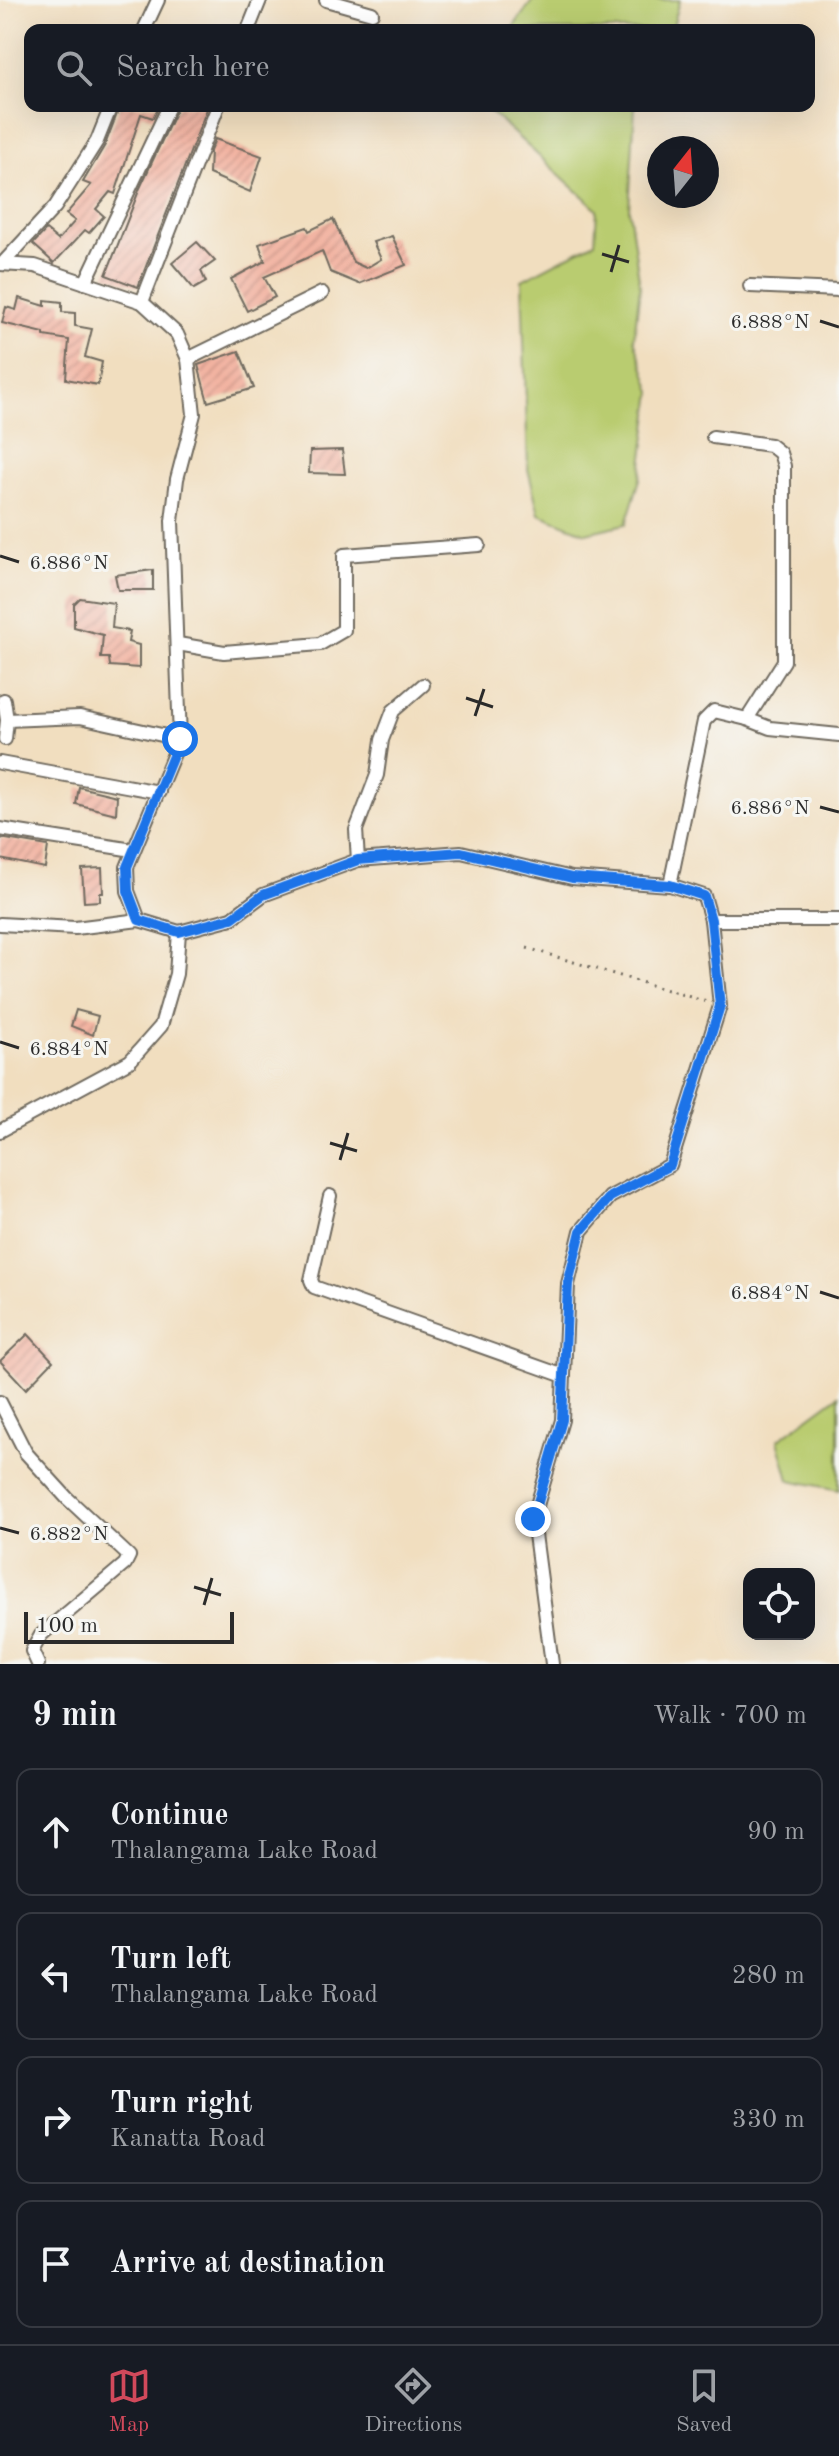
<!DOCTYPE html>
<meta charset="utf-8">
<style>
:root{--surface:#171b24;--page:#20242c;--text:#f1f3f6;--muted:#9ea1a6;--line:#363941;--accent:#d1495b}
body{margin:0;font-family:"Old Standard TT",serif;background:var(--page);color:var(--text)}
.controls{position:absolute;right:24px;bottom:24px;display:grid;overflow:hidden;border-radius:16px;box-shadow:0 8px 32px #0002}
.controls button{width:72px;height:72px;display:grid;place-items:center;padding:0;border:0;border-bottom:2px solid var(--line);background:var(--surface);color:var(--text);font:40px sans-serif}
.compass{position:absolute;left:647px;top:136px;width:72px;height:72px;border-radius:50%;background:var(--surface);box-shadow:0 8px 32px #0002;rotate:17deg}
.scale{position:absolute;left:24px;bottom:20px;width:210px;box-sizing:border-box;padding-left:8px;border:4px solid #2b2b2b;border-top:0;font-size:22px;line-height:28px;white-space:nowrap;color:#2b2b2b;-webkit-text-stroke:6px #f6f6f2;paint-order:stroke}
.stop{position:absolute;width:24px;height:24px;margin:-18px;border:6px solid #1a73e8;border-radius:50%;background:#fff}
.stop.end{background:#1a73e8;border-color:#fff;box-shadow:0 2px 8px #0008}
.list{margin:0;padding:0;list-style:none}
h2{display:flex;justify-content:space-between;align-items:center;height:104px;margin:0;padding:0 32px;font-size:34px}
h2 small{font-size:26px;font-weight:400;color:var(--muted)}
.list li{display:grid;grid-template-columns:52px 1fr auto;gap:24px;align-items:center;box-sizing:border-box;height:128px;margin:0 16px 16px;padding:0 16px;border:2px solid var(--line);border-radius:16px}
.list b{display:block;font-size:30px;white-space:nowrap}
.list p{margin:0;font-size:26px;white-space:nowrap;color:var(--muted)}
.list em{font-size:26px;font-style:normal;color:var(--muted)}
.icon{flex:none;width:44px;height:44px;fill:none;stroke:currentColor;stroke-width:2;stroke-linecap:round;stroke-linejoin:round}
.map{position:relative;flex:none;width:839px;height:1664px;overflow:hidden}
.search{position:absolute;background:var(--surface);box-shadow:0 8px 32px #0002;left:24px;right:24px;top:24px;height:88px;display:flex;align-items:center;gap:20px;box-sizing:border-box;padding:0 28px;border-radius:16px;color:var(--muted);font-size:30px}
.sheet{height:680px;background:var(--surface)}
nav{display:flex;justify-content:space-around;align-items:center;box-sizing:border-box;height:112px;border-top:2px solid var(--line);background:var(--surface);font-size:22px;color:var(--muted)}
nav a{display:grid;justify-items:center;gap:4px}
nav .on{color:var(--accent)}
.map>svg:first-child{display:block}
</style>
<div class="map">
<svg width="839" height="1664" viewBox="0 0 839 1664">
<defs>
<pattern id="building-hatch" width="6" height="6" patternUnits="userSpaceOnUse" patternTransform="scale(2)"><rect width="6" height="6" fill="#f2b2a0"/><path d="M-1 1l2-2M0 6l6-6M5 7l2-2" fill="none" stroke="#d0998a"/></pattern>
</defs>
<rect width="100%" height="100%" fill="#f6f6f2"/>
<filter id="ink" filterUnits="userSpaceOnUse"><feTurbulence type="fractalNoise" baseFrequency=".0125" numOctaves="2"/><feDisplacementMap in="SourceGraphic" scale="16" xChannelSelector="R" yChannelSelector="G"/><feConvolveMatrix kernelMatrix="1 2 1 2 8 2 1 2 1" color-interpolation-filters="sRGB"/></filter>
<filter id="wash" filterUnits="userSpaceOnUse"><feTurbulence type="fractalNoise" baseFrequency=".006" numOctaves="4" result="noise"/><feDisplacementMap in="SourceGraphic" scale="32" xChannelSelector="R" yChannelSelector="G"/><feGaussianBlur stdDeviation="1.8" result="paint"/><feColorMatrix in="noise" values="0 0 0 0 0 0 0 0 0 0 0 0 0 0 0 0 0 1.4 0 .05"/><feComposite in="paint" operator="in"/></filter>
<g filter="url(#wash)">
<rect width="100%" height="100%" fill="#f1debf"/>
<g fill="#b9cc70" stroke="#727c4e" stroke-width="2">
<path d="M533 0H680L672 30H511Z"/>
<path d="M484 106H635L629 210 640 286 634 339 652 392 640 479 626 524 586 533 539 514 528 469 522 280 595 242 597 209Z"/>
<path d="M839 1395V1490L789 1480 778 1440Z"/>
</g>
<g id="blocks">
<g fill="url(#building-hatch)">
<path d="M120 106H159L153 118 141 114 115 194 110 192 96 209 104 216 89 233 85 230 54 263 33 244 46 230 58 240 75 221 66 214 91 185 83 182 105 145Z"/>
<path d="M178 106H208L138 287 106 275 140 188Z"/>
<path d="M215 139 262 156 250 192 209 174 210 151Z"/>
<path d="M333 219 353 262 366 268 381 259 373 242 392 236 406 265 359 284 330 272 322 251 264 277 275 297 247 311 231 279 265 261 259 244 307 227 309 231Z"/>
<path d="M197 242 215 261 201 271 206 282 194 289 172 263Z"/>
<path d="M19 298 45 306V300L62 302V312L75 313V326L92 329 85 357 102 362 98 385 66 379 69 340 44 336V333L2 323 6 307 16 310Z"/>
<path d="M239 351 254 388 208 402 198 365Z"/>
<path d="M342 450 345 474 309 473 310 451Z"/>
<path d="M153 570V590H118L115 575Z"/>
<path d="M80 598 114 603 112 628 130 631 128 642 139 645V668L110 666 109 658H101L103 635 74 627V604Z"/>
<path d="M79 787 117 796 116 814 76 804Z"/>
<path d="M0 838 48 846 45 868 0 859Z"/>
<path d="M102 868 103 893H100V901L84 902 82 869Z"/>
<path d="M76 1010 98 1016 93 1035 71 1026Z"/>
<path d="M28 1334 53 1361 26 1389 0 1361Z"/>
</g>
</g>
</g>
<g filter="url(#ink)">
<use href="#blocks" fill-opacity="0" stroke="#706a5f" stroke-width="2"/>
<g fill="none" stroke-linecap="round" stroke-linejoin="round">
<g stroke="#706a5f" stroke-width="16">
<g id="street">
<path d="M326 0 372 13"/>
<path d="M144 30 158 0"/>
<path d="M248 30 260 0"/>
<path d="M3 263 55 207 97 141 111 106"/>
<path d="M0 264 35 266 142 302 177 334 188 359 194 414 177 479 172 521 180 739 127 867 128 891 139 920 179 932 232 918 263 895 358 860 461 852 572 878 670 885 704 896 711 920 720 1006 670 1165 610 1197 581 1231 568 1284 562 1420 533 1519 552 1664"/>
<path d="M85 283 169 106"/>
<path d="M750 286 839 290"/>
<path d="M142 302 218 106"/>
<path d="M188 359 322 293"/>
<path d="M713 437 770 445 780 453 784 466V661L747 719 770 728 839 735"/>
<path d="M178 644 224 652 320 644 344 630V555L479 545"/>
<path d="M4 700 7 720 5 739"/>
<path d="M7 720 80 717 180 739"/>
<path d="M0 763 159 792"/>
<path d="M0 829 133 850"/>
<path d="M358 860 356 830 377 775 382 740 393 711 423 685"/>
<path d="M670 885 704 721 714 711 747 719"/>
<path d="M711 920H839"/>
<path d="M0 924 75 928 139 920"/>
<path d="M0 1131 130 1061 161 1026 176 974 179 932"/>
<path d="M330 1196 311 1280 314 1287 564 1376"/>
<path d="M0 1402 26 1453 67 1498 129 1556 125 1564 41 1635 32 1651 38 1664"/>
</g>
</g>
<path stroke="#706a5f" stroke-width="3" stroke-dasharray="2 6" stroke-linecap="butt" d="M527 948 707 1002"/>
<use href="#street" stroke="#fff" stroke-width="12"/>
</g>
</g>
<g fill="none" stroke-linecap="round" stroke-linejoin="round" filter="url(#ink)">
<path stroke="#1a73e8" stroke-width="10" d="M180 739 127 867 128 891 139 920 179 932 232 918 263 895 358 860 461 852 572 878 670 885 704 896 711 920 720 1006 670 1165 610 1197 581 1231 568 1284 562 1420 533 1519"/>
</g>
<path fill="none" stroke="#2b2b2b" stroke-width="3" d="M602 254 629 262M611 272 619 245M820 321 839 327M0 556 19 562M466 698 493 707M475 716 484 689M820 807 839 812M0 1042 19 1048M330 1143 357 1151M340 1160 348 1133M820 1292 839 1298M0 1528 19 1533M194 1587 221 1595M204 1605 212 1578"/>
<g font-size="20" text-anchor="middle" fill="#2b2b2b" stroke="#f6f6f2" stroke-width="6" stroke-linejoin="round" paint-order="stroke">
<text x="770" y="328">6.888°N</text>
<text x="69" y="569">6.886°N</text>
<text x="770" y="814">6.886°N</text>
<text x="69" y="1055">6.884°N</text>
<text x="770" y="1299">6.884°N</text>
<text x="69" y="1540">6.882°N</text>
</g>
</svg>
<div class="controls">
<button><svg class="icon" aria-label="locate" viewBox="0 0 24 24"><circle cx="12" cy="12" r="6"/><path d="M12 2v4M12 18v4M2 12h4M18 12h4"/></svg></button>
</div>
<svg class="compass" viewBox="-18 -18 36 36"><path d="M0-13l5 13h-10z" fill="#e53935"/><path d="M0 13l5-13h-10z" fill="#9ea1a6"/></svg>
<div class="scale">100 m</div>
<div class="stop" style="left:180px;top:739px"></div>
<div class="stop end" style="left:533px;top:1519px"></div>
<div class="search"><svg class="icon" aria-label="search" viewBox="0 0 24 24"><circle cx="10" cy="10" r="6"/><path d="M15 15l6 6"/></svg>Search here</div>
</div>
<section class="sheet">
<h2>9 min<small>Walk · 700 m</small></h2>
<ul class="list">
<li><svg class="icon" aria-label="ahead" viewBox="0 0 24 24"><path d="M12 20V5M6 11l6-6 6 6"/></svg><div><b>Continue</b><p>Thalangama Lake Road</p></div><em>90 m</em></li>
<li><svg class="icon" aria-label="left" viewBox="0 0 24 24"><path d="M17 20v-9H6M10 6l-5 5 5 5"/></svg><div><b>Turn left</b><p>Thalangama Lake Road</p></div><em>280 m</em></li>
<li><svg class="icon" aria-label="right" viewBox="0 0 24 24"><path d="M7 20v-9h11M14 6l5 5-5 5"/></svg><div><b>Turn right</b><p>Kanatta Road</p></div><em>330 m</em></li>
<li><svg class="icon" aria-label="arrive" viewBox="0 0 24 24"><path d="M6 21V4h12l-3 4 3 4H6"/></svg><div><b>Arrive at destination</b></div></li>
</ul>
</section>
<nav>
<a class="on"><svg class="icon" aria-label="map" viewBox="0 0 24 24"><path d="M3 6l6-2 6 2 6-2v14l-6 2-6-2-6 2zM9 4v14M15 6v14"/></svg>Map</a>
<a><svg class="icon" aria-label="directions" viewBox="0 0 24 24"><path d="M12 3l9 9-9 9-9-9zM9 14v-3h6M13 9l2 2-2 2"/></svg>Directions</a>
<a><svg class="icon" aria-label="saved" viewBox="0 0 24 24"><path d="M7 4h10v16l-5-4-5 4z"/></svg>Saved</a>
</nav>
